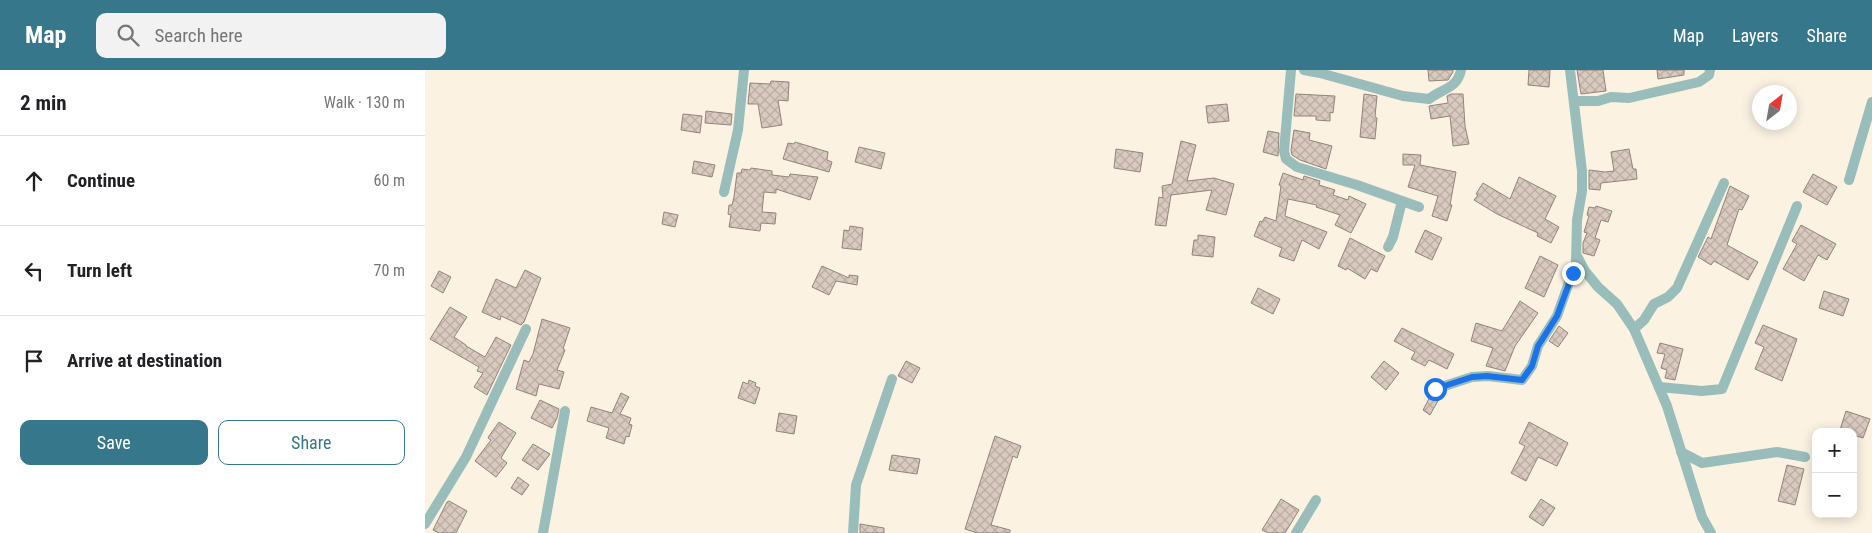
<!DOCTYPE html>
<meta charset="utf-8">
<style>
:root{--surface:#fff;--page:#f2f2f2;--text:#202124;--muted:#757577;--line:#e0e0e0;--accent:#37778b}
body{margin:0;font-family:"Roboto Condensed",sans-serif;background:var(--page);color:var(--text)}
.controls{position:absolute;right:15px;bottom:15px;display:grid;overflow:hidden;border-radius:10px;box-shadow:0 2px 12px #0003}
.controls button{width:45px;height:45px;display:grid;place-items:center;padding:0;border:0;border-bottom:1px solid var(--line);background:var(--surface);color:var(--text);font:25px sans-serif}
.compass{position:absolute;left:1327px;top:15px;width:45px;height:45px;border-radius:50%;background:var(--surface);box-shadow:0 2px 12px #0003;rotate:31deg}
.stop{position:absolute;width:15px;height:15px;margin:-11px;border:4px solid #1a73e8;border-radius:50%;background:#fff}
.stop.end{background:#1a73e8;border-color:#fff;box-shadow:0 1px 5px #0008}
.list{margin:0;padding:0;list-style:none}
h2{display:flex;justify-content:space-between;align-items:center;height:65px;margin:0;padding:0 20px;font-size:21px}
h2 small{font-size:16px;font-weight:400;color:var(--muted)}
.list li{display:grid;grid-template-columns:32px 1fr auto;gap:15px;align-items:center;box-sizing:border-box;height:90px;padding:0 20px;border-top:1px solid var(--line)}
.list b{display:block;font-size:19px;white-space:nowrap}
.list em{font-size:16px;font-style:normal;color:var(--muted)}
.actions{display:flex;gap:10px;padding:15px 20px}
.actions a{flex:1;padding:11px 0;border:1px solid var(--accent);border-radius:10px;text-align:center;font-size:18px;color:var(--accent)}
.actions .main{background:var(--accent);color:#fff}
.icon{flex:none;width:28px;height:28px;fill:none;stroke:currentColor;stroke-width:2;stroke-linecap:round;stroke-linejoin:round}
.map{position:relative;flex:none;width:1447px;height:463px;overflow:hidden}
header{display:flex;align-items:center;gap:30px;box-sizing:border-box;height:70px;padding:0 25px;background:var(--accent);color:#fff}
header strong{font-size:24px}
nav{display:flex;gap:28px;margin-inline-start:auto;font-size:18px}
.search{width:350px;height:45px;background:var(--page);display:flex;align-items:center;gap:12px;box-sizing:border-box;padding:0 18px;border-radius:10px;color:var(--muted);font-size:19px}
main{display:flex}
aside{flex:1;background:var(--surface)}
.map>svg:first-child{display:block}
</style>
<header>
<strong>Map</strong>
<div class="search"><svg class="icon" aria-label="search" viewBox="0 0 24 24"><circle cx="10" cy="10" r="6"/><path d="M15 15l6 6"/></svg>Search here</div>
<nav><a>Map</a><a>Layers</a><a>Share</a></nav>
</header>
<main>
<aside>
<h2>2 min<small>Walk · 130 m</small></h2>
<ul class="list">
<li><svg class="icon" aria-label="ahead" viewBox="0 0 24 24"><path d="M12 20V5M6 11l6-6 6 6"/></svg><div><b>Continue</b></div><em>60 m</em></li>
<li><svg class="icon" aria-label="left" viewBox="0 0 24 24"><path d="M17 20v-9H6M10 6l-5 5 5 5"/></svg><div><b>Turn left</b></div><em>70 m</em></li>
<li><svg class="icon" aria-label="arrive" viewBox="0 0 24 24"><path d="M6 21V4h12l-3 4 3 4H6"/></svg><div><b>Arrive at destination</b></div></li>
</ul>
<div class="actions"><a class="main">Save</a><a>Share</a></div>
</aside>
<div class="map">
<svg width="1447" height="463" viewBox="0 0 1447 463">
<defs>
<pattern id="building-cross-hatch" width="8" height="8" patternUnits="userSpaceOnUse" patternTransform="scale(1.25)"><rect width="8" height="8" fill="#d9c9bf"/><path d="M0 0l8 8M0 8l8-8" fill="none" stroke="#baada4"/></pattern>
</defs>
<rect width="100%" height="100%" fill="#fbf2e2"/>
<g fill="url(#building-cross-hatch)" stroke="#93847b">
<path d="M1003 0H1028V2L1023 10 1004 11Z"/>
<path d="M1104 0H1125L1124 17 1103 15Z"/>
<path d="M1152 0H1178L1181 21 1156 24Z"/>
<path d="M1232 0H1259V5L1233 9Z"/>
<path d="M346 11 364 12 363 31 353 30 357 55 337 58 333 34H323L325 13 345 14Z"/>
<path d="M871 24 910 26 908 43 905 42V51L891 50V46H869Z"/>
<path d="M939 24 952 26 950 47 952 48 950 69 935 67Z"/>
<path d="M1026 24H1038L1040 56 1044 74 1028 76 1025 46 1006 49 1004 36 1023 33 1022 26Z"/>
<path d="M802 34 804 51 783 53 781 36Z"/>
<path d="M281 41 307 44 306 55 280 53Z"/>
<path d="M258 44 277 46 275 63 256 60Z"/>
<path d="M869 60 885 63 884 70 907 76 901 99 875 90 867 85 866 80Z"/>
<path d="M843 61 854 63 853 86 838 82Z"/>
<path d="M756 71 771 75 762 111 789 108 809 114 801 145 781 140 787 120 746 125 741 156 730 155 734 127 738 128 737 116 747 114Z"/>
<path d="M370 72 403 82 402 90 407 92 404 102 358 89 363 73 369 74Z"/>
<path d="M434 77 460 83 456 99 430 92Z"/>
<path d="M691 79 718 83 715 102 689 98Z"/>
<path d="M1204 79 1208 99H1211L1212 109 1176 113 1175 120 1164 119V100L1180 102 1189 101 1186 82Z"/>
<path d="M978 84 996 85 995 95 1031 102 1025 135H1027L1022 151 1007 146 1013 126 983 117 990 95H978Z"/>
<path d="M269 91 290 95 287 107 267 103Z"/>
<path d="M326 98 347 101V105L364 107 365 104 393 107 385 130 351 119V123L339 122 337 142 351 143 350 154 336 153 335 161 304 157 306 145 303 144 304 135H307L309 127 312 103H316L317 99 325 100Z"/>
<path d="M858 103 878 110 879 106 895 111 894 115 910 120 908 125 923 130 924 126 941 134 926 163 910 155 915 145 891 137 892 135 863 129 860 146 902 162 894 179 877 170 869 191 854 186 857 178 829 166 835 151 837 152 840 147 851 151 856 116 854 115Z"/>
<path d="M1388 104 1412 117 1402 135 1378 122Z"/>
<path d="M1094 107 1131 126 1120 149 1134 157 1126 173 1112 166 1113 163 1072 144 1049 130 1053 125 1051 124 1058 113 1085 129Z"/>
<path d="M1305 116 1324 126 1317 140 1314 139 1302 175 1333 192 1323 210 1289 191 1286 195 1273 187 1283 167 1286 169Z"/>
<path d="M1171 136 1187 141 1183 152 1176 150 1170 168 1175 170 1169 186 1158 183V173L1162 163 1159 162 1164 146 1162 145 1164 137 1170 138Z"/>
<path d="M239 142 253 145 250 157 237 154Z"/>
<path d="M1376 155 1411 174 1402 190 1393 185 1379 211 1358 199 1372 174 1367 171Z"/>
<path d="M425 156 438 158 436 180 417 178 419 160 424 161Z"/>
<path d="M1000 160 1017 168 1007 190 990 182Z"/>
<path d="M773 165 790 167 788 187 767 185 769 170H773Z"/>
<path d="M925 168 960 186 952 202 946 199 940 209 922 198 921 200 913 196Z"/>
<path d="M1115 186 1133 195 1119 227 1100 218Z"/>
<path d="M397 196 424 208V205L433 206 432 215 411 211 404 225 387 217Z"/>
<path d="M100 200 116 208 99 252 96 255 76 246 75 250 57 242 71 209 91 218Z"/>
<path d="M14 201 26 207 18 223 6 216Z"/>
<path d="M833 218 855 229 848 244 826 233Z"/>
<path d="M1399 221 1424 229 1418 246 1394 238Z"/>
<path d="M1095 231 1113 243 1090 276 1080 301 1061 296 1068 278 1046 271 1051 253 1077 261Z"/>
<path d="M25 237 42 247 29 267 41 275V276L60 287 71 267 86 275 62 325 49 317 58 303 52 301 54 297 5 269Z"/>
<path d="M117 249 145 258 138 279 140 280 132 300 139 302 134 319 114 314 111 326 91 319 99 290 104 292 108 284Z"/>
<path d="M1338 255 1372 269 1357 311 1330 299 1339 277 1330 273Z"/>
<path d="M1134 256 1143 263 1133 277 1124 271Z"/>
<path d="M977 258 1029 284 1022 299 1004 290 1000 296 986 289 990 282 969 271Z"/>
<path d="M1235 273 1258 279 1250 310 1240 308 1242 300 1236 298 1240 284 1232 283Z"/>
<path d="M481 291 495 298 487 313 473 306Z"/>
<path d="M959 291 974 303 961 320 946 307Z"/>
<path d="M324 310 331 313 330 316 335 318 330 334 313 328 318 312 323 314Z"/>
<path d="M196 323 204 327 195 344 206 348 204 354 207 355 204 367 201 366 199 374 181 368 184 358 162 351 166 337 187 343Z"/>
<path d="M1006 325 1014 329 1005 345 998 340Z"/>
<path d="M115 330 134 339 132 348 127 358 106 348Z"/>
<path d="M1421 341 1445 349 1438 368 1428 365V362L1415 360Z"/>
<path d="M354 343 372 346 369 364 351 361Z"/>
<path d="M74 352 91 363 76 388 82 393 71 407 50 391 66 370 63 368 64 366Z"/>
<path d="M1104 352 1143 373 1132 396 1113 387 1101 411 1086 403 1100 376 1094 373Z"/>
<path d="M570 366 596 376 592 388 588 386 566 455 585 460V463H552L540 459Z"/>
<path d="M108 374 125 384 113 400 97 390Z"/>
<path d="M467 385 495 389 492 404 464 400Z"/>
<path d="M1362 395 1379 399 1370 435 1353 431Z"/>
<path d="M93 407 104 415 97 425 86 418Z"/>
<path d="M856 429 874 440 860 463H843L837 460Z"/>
<path d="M1116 429 1130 438 1118 456 1104 447Z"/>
<path d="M24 431 42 441 31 463H14L8 460 22 432Z"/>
<path d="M435 454 459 458V463H435Z"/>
</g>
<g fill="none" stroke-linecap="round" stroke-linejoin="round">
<g stroke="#99bdbb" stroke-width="10">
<path d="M866 0 859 81 861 89 872 97 932 115 994 137"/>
<path d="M879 0 895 3 978 26 1004 29C1018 18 1032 19 1036 0"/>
<path d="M1149 31H1173L1186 27 1204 28 1274 12 1284 5 1285 0"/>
<path d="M1424 110 1447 32"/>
<path d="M299 122 313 60 319 0"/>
<path d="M963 177 968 167 977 131"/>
<path d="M1152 186 1160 201 1173 217 1192 234 1209 259 1242 336 1277 447 1286 463"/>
<path d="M1209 259 1219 250 1229 234 1243 227 1252 218 1299 113"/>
<path d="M1234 317 1277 321 1297 319 1372 136"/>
<path d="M1010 319 1047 307 1063 306 1097 310 1107 296 1113 276 1132 246 1151 193 1152 150 1157 121V101L1145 0"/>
<path d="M1256 382 1277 393 1352 382 1380 387"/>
<path d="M0 454 41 387 101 259"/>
<path d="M118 463 140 341"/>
<path d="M428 463 431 415 467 309"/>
<path d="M871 463 891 430"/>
</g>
</g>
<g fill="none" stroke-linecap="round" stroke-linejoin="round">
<path stroke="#1a73e8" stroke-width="6" d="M1010 319 1047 307 1062 306 1097 310 1107 296 1113 276 1132 246 1148 203"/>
</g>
</svg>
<div class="controls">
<button>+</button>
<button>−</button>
</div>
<svg class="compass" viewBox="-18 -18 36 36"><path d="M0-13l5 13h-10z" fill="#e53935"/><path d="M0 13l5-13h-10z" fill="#757577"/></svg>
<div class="stop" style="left:1010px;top:319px"></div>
<div class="stop end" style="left:1148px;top:203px"></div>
</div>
</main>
